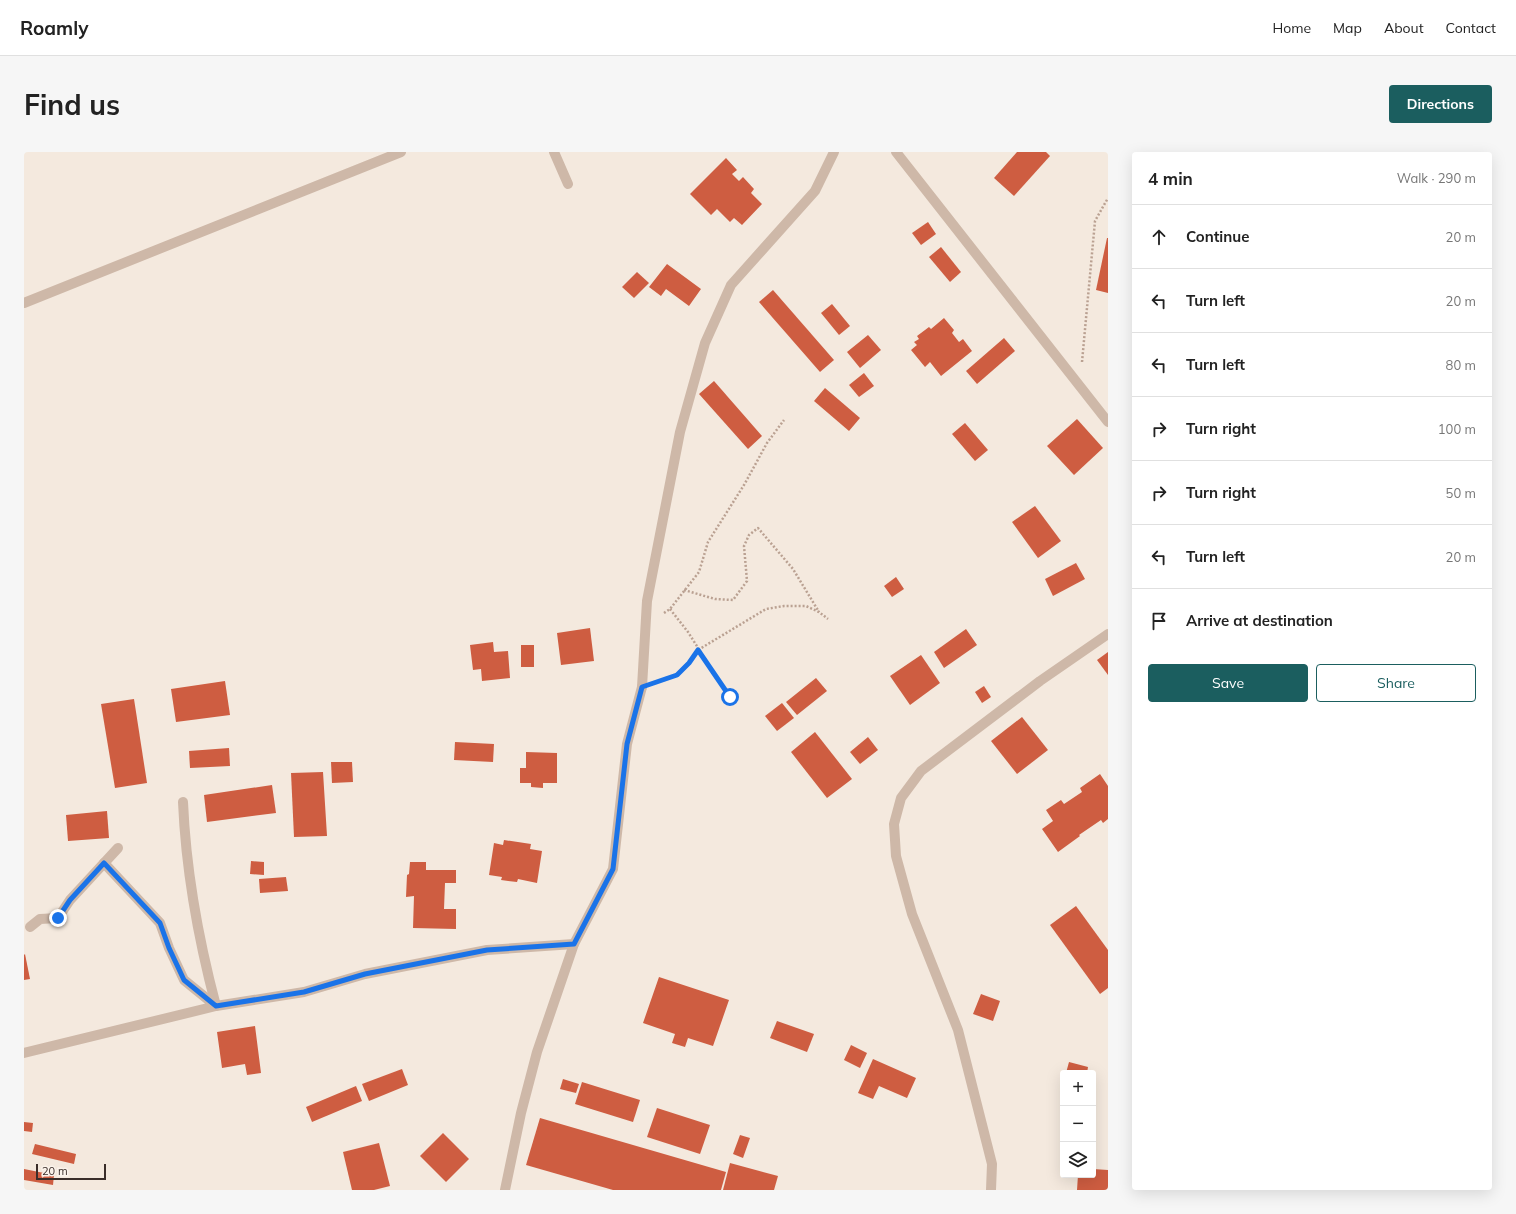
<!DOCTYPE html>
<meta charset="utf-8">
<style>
:root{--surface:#fff;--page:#f6f6f6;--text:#222;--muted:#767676;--line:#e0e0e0;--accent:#1b5e5f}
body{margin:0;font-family:Mulish,sans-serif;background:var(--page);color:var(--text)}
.controls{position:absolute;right:12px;bottom:12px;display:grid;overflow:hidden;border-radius:4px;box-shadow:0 4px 16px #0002}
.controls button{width:36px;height:36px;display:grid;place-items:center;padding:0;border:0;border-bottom:1px solid var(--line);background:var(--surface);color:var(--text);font:20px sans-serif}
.scale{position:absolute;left:12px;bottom:10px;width:70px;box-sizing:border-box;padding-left:4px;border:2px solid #3a2d29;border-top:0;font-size:11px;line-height:14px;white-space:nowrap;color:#3a2d29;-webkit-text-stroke:3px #fbf3eb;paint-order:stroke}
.stop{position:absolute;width:12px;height:12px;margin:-9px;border:3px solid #1a73e8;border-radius:50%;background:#fff}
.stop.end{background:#1a73e8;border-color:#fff;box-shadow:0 1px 4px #0008}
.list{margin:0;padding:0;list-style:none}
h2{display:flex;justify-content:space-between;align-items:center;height:52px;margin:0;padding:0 16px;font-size:17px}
h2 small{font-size:13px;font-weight:400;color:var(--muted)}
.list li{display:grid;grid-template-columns:26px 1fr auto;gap:12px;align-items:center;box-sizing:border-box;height:64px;padding:0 16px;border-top:1px solid var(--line)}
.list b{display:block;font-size:15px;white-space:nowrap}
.list em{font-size:13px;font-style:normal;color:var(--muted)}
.actions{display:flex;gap:8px;padding:12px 16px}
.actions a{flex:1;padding:9px 0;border:1px solid var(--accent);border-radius:4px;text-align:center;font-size:14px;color:var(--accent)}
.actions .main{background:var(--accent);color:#fff}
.icon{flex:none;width:22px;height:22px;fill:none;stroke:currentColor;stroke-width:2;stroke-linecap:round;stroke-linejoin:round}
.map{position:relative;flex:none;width:1084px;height:1038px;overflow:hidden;border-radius:4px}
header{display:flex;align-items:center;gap:24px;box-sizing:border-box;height:56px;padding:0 20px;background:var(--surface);border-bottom:1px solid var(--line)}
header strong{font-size:19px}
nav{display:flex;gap:22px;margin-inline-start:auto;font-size:14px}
.intro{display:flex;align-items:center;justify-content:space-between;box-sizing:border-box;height:96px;padding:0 24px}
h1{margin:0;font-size:28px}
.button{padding:10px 18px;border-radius:4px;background:var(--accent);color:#fff;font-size:14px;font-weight:700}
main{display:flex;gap:24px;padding:0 24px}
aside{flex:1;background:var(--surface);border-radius:4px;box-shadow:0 4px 16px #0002}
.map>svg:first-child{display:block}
</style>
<header>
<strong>Roamly</strong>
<nav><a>Home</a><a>Map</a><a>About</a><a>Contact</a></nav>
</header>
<div class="intro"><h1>Find us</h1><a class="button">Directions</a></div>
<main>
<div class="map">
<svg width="1084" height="1038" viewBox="0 0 1084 1038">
<rect width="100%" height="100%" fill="#f4e9de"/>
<g fill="#ce5d41">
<path d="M993 0H1022L1026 4 990 44 970 26Z"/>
<path d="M702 6 713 18 708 22 715 29 719 25 730 37 727 41 738 52 718 73 710 66 706 70 693 57 687 63 666 42Z"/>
<path d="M904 70 912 82 897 93 888 81Z"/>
<path d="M1083 86H1084V141L1072 138Z"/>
<path d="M917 95 937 120 926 130 905 105Z"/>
<path d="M643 112 677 137 665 154 642 137 637 144 625 135Z"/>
<path d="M613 120 625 131 610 146 598 135Z"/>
<path d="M749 138 810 208 796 220 735 150Z"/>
<path d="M808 152 826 174 815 183 797 161Z"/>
<path d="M920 166 930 178 928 181 935 190 939 187 948 199 917 224 906 210 901 215 887 198 893 193 890 190 895 187 893 184 905 175 907 177Z"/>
<path d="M844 183 857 198 836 216 823 200Z"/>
<path d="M980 186 991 199 953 232 942 219Z"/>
<path d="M840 221 850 234 835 245 825 233Z"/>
<path d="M690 229 738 284 724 297 675 242Z"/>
<path d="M801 236 836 266 825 279 790 249Z"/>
<path d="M1053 267 1079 296 1050 323 1023 294Z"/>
<path d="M941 271 964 298 951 309 928 282Z"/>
<path d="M1011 354 1037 389 1014 406 988 370Z"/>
<path d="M1052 411 1061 427 1029 444 1021 427Z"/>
<path d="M872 425 880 437 868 445 860 434Z"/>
<path d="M566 476 570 509 537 513 533 481Z"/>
<path d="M942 477 953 493 920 516 910 500Z"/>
<path d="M469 490 470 500 484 499 486 526 458 529 457 517 449 518 446 493Z"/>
<rect x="497" y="493" width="13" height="22"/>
<path d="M1084 500V523L1073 508Z"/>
<path d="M897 503 916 531 886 553 866 524Z"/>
<path d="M792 526 803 539 773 563 762 550Z"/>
<path d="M201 529 206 563 152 570 147 537Z"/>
<path d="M960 534 967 545 958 551 951 540Z"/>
<path d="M110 547 123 631 91 636 77 552Z"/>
<path d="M758 551 770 566 753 579 741 564Z"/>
<path d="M998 565 1024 598 993 622 967 589Z"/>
<path d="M791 580 828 627 803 646 767 600Z"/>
<path d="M844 585 854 598 836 612 826 600Z"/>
<path d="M431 590 470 592 469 610 430 608Z"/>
<path d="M205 596 206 614 166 616 165 599Z"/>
<path d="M502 600 533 601V631H519V636L507 635V631H496V616H502Z"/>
<path d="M307 610H328L329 630 308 631Z"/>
<path d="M299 620 303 684 270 685 267 621Z"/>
<path d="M1076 622 1084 634V667L1079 671 1077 668 1055 683 1056 684 1034 700 1018 677 1029 669 1022 658 1037 648 1040 652 1058 640 1056 636Z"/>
<path d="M248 633 252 661 183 670 180 643Z"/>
<path d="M83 659 85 686 44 689 42 663Z"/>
<path d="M480 688 507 692 506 697 518 699 513 731 494 727 493 730 477 728 478 725 465 723 470 691 479 693Z"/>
<path d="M227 709 240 710V723L226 722Z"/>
<path d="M386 710H402V718H432V731H421L420 757H432V777L389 776 390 744 382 745 383 723 385 722Z"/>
<path d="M262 725 264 739 236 741 235 727Z"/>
<path d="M1052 754 1084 798V836L1076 842 1026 773Z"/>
<path d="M1 802 6 827 0 828V803Z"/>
<path d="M635 825 705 848 689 894 664 886 661 895 648 891 651 882 619 871Z"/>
<path d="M957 842 976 849 969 869 949 862Z"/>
<path d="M753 869 790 882 783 900 746 886Z"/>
<path d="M231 874 237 921 223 923 221 912 198 916 193 880Z"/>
<path d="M827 893 843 901 836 916 820 908Z"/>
<path d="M849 907 892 926 883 946 855 934 849 947 834 941Z"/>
<path d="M1045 910 1064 915 1063 921H1042Z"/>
<path d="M378 917 384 933 345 949 338 932Z"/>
<path d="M539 927 555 932 552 941 536 937Z"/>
<path d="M558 930 616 948 609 970 551 952Z"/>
<path d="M332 934 338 949 288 970 282 955Z"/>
<path d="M633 956 686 973 676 1002 623 985Z"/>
<path d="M516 966 702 1020 697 1038H589L502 1013Z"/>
<path d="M0 970 9 971 8 980 0 979Z"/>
<path d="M419 981 445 1007 422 1030 396 1004Z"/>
<path d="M716 983 726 986 719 1006 709 1002Z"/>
<path d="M355 991 366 1034 350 1038H328L319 1000Z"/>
<path d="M11 992 52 1002 50 1012 8 1002Z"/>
<path d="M706 1011 754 1024 750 1038H699Z"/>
<path d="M0 1017 30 1023 29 1033 0 1028Z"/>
<path d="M1069 1017 1084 1018V1038H1053L1054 1023H1069Z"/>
</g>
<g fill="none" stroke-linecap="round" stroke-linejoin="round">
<g stroke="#baa192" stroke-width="2.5" stroke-dasharray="2 2" stroke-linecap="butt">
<path d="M1058 210 1071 69 1084 46"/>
<path d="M660 438 691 447 709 448 723 429 720 394 725 383 734 376 769 417 795 460"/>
<path d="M646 457 664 480 710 553"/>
<path d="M640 461 646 457 675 420 684 390 720 333 743 291 760 268"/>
<path d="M635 529 653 523 665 511 674 498 742 457 760 454H782L795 460 804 467"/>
</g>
<g stroke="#ceb8a8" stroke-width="10">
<path d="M530 0 544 32"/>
<path d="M872 0 1084 270"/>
<path d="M0 151 377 0"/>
<path d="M618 535 623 449 656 280 681 191 707 133 791 39 810 0"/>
</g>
<g stroke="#ceb8a8" stroke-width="10">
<path d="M159 650C162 721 174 786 192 854L280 840 341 822 463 798 550 792"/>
<path d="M6 775 16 767 34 766 46 748 94 696"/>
<path d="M0 901 192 854 160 828 145 796 136 771 80 711"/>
<path d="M481 1038 497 961 513 900 550 792 589 717 603 592 618 535"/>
<path d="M967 1038 968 1012 934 878 888 762 872 704 870 672 877 646 897 619 1016 529 1084 482"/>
</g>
</g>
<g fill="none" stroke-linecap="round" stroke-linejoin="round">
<path stroke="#1a73e8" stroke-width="5" d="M34 766 46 748 80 711 136 771 145 796 160 828 192 854 280 840 341 822 463 798 550 792 589 717 603 592 618 535 653 523 665 511 674 498 706 545"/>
</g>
</svg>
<div class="controls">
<button>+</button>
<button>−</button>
<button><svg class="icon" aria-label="layers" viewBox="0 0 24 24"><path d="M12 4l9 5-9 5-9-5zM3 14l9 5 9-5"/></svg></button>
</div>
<div class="scale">20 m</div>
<div class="stop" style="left:706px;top:545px"></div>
<div class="stop end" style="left:34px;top:766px"></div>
</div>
<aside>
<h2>4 min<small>Walk · 290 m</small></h2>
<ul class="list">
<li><svg class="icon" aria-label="ahead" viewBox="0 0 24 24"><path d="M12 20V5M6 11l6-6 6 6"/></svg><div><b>Continue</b></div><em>20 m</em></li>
<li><svg class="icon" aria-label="left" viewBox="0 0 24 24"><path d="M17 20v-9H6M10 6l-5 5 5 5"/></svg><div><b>Turn left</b></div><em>20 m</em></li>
<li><svg class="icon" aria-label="left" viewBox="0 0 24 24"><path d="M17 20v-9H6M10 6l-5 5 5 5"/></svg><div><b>Turn left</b></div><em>80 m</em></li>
<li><svg class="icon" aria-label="right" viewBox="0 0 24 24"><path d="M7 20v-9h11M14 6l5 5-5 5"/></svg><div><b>Turn right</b></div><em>100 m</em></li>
<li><svg class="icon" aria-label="right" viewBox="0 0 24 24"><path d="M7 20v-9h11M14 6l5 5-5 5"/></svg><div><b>Turn right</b></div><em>50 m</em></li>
<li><svg class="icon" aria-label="left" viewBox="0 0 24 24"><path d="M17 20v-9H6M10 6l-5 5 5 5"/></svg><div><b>Turn left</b></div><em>20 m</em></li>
<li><svg class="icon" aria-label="arrive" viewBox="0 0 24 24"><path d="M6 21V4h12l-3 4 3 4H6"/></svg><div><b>Arrive at destination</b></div></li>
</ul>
<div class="actions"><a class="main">Save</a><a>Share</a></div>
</aside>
</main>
